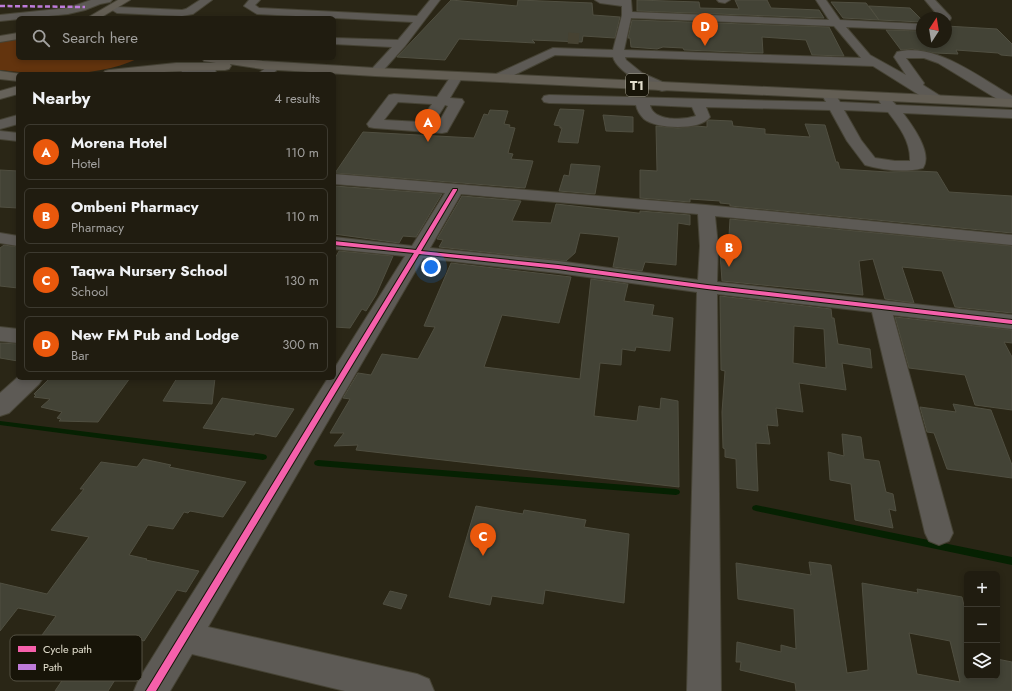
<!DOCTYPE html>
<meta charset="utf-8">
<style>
:root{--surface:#201c10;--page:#2d291e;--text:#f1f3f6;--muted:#a2a19f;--line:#3d3a30;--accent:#ea580c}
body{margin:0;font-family:Jost,sans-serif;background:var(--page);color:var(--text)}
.controls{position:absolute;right:12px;bottom:12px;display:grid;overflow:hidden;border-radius:6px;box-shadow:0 2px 6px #0003}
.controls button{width:36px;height:36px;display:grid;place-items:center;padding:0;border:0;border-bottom:1px solid var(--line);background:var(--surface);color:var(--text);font:20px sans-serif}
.compass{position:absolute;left:916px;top:12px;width:36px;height:36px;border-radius:50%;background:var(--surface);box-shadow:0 2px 6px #0003;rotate:12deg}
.you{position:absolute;left:431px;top:267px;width:14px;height:14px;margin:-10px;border:3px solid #fff;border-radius:50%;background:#1a73e8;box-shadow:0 0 0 6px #1a73e833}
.badge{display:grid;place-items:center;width:26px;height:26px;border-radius:50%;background:var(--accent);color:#fff;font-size:13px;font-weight:700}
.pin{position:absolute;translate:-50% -33px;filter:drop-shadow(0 1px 2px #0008)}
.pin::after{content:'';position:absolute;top:21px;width:14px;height:12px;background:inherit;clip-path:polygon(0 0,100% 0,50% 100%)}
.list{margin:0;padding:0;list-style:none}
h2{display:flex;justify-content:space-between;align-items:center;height:52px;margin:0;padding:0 16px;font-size:17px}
h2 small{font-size:13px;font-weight:400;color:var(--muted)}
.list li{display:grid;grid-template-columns:26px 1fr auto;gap:12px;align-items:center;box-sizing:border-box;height:56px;margin:0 8px 8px;padding:0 8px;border:1px solid var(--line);border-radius:6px}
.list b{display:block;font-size:15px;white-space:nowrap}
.list p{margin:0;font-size:13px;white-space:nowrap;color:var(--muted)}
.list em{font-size:13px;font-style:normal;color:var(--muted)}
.icon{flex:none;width:22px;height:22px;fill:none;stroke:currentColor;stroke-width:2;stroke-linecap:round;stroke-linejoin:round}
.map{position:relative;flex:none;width:1012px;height:691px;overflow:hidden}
.search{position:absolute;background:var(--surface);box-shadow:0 2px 6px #0003;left:16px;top:16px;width:320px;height:44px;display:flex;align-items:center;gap:10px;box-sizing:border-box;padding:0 14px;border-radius:6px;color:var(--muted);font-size:15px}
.panel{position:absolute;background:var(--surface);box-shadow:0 2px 6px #0003;left:16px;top:72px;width:320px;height:308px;border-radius:6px}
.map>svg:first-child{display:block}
</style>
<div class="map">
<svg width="1012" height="691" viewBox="0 0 1012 691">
<rect width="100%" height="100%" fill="#2a2616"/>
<path fill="#63340e" d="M18 38V58H139C99 78 43 75 0 70V41Z"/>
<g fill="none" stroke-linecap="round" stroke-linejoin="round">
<g fill="#062102" fill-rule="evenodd">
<path d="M0 421 263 454 266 455 267 457 266 459 263 460 0 425Z"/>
<path d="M318 460 676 489 679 490 680 492 679 494 676 495 318 466 315 465 314 463 315 461Z"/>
<path d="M756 505 1012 557V565L756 511 753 510 752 508 753 506Z"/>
</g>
</g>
<g fill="#434336" stroke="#504f41" fill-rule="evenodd">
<path d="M451 0 517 6 518 0 592 3 593 15 620 17 615 38 583 36 582 42 532 40 535 43 459 39 445 60 397 57Z"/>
<path d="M637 0 699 2 700 8 739 9 735 0H767L771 8 819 10 824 18 637 11Z"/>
<path d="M831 2 866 3 879 20 843 18Z"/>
<path d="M869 6 910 8 922 20V22L879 20Z"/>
<path d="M632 20 829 27 844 56 812 55 806 40 762 37 763 53 684 50 683 48 663 47 657 49 631 47 630 38H628Z"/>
<path d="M946 26 997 29 1012 44V56L1001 55 998 53 956 50 958 54 935 53 912 49 901 50 886 30 922 31V42H946Z"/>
<path d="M560 109 584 110 578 143 558 142 562 128H560V126L554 125Z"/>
<path d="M490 110 508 111 504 124 510 125 509 127 515 128 508 153 513 154 511 159 533 161 525 188 335 173 363 132 474 138 484 114 488 115Z"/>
<path d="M603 115 633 117V132L606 131Z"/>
<path d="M709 120 732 121 733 126 765 129V134L810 137 805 124 825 125 836 162H838L840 169 888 172 917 171 937 172 949 192 1012 196V233L730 206V204L720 203V201L690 199V202L640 198V170L657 171 656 126 678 128 696 126 707 127V121Z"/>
<path d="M571 164 600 166 595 194 559 191 564 175 569 176Z"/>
<path d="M0 170 18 171V208L0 207Z"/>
<path d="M334 186 442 194 416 237 403 236 399 243 334 234Z"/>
<path d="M462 196 521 201 512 221 551 223 556 204 638 213H640V211L690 215V225L678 223 676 265 645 262 642 271 613 267 619 237 602 235 580 233 575 253 566 261 439 247 443 240 437 239Z"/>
<path d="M730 219 1012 246V313L955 307 942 271 902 267 914 303 885 299 873 259 859 261 863 295 722 281 720 253H728Z"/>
<path d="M4 245 18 247V288L0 286V248Z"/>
<path d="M339 251 393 256 376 295 366 311 362 309 350 328 334 327V260Z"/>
<path d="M451 263 571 277 559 323 502 315 484 367 580 379 591 279 628 284 624 301 654 305 652 315 673 318 670 351 636 347 635 351 622 349 621 365 600 363 594 416 637 421 639 406 660 409 661 398 678 401 679 487 356 450 358 445 334 446 344 433H330L350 399 343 398 358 373 371 375 382 354 418 359 435 327 424 326Z"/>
<path d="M720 296 831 309 832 318H834L838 344 870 349 872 368 842 363 846 390 799 383 803 412 776 408 778 426 767 425 770 444 756 443 758 491 737 488 736 459 725 457V449L723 448 722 412 725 371 721 370ZM794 326 824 329 826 368 793 363Z"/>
<path d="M895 317 1012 330V343L1004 342 1012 357V410L975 405 965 375 909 368Z"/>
<path d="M0 343 18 344V361L0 358Z"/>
<path d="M50 378H130L98 422 59 421 61 419 57 418 62 412 41 407 50 399 34 397 36 395 34 394Z"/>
<path d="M177 378H215L212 404 163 401Z"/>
<path d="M222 398 294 409 276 437 255 433 254 435 203 428Z"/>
<path d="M953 404 991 410 1012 465V478L947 469 934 433 927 432 920 407 956 412Z"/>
<path d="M842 434 861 437 864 459 879 461 886 492 893 494 896 511 889 509 893 528 855 520 851 484 830 480 828 452 844 456Z"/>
<path d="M143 459 171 465 169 467 246 482 223 517 190 511 188 513 184 512 173 529 148 525 129 555 147 559 146 560 199 571 186 592 177 590 144 641 138 639 114 674 118 675 108 691H55L78 657 34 646 56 616 18 608 0 631V583L47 594 89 537 51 530 84 489H80L101 462 137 467Z"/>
<path d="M476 506 523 514 524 510 586 520 584 527 629 534 624 603 545 590 543 604 492 596 490 605 449 597Z"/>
<path d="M809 562 831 565 847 673 868 670 862 583 918 593 917 589 962 597 967 618V676H997V659L1012 662V691H796L795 683 740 670 741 662H736L737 642 781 652V645L796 649 794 609 738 599 736 563 811 575ZM909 633 950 641 960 682 917 674Z"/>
<path d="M390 591 407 595 401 609 383 604Z"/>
</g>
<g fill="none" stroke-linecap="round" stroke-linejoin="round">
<path stroke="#464232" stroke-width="11" stroke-dasharray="11 5.5" stroke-linecap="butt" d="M568 38 583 39"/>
<g stroke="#464335" stroke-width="2">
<g id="minor">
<path d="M91 0H112L110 2 100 4 85 10 68 14 0 21V15L68 8Z"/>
<path d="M200 0H212L193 14 182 16 117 13 112 10 117 7 182 10 186 9Z"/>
<path d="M249 0H260L255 5 259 8 417 16 430 0H440L405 46 379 75H371L369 72 392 47 334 44V38L398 40 413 22 257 14 244 6Z"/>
<path d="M595 0H631L632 12 829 20 816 0H826L840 20 922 24V30L846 27 870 55 906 75 894 57 897 52C936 42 980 78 1012 96V106L1007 105 938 63 924 58H906L924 83 923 85 942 97 944 100 942 103H932L873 66 625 57 626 60 642 73 667 84 668 87 667 90 662 91C648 87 617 72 613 57L555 55 502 81H494L492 78 494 75 553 48 613 50 622 15V6L600 3ZM631 18 834 26 861 58 624 50Z"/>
<path d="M717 0H730L725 3 719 2Z"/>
<path d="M925 0H935L950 16 951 18 950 20 946 21V18H940Z"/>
<path d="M276 62 280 63 282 66 272 74H258L272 63Z"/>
<path d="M210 67 214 68 216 71 214 74H180L182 71Z"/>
<path d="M457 72 461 73 463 76 450 98 462 99 464 102 447 132 442 133 374 128 369 127 367 124 389 95 394 94 437 97 453 73ZM398 102 432 104 420 122 384 120ZM445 105 448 106 438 124H433Z"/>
<path d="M829 91 834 92 840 102 881 104 879 101 881 98C889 96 891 99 896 105L1012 110V118L903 113C912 125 933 153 923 168 904 173 883 170 865 165L847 141 830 110 706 107 710 117C700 131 656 129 644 119 640 115 637 110 636 105L549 103 544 102 542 99 544 96 549 95 826 102 822 95 824 92ZM650 105 692 107 696 116C684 120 653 122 650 105ZM844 110 888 112C899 126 911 142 910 161H895L875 158 861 140Z"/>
<path d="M18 115V124L0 129V120Z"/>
<path d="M0 131 18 133V141L0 139Z"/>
<path d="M334 174 706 205 1012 235V245L715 216 718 246 717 282 1012 315V329L893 315 953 533 949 541 939 545 929 541 925 533 872 312 717 294 721 691H687L697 292 558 273 423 258 208 627 417 674 429 679 434 691H345L192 654 170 691H134L139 679 172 626 328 378H334V369L405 256 334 249V237L412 246 445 193 334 184ZM461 194 698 214 700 246 698 280 558 261 430 248Z"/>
<path d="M0 233 18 236V246L0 243Z"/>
<path d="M0 327 18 329V343L0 341Z"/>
<path d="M18 377 43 378 39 384 9 413 0 416V393Z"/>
</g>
</g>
<g stroke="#464335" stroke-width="2">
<path id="major" d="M18 86V94L0 99V91Z"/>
</g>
<g stroke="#464335" stroke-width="2">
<g id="highway">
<path d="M118 0H130L100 18H87Z"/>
<path d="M18 33V39L0 42V36Z"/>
<path d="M202 58H236L262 61 375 68 1012 99V107L375 76 262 69 230 64 231 66 229 69 225 70C184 70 144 74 103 74L105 71 109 70 176 63H216L204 61Z"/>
<path d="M0 71 21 74H18V81L0 79Z"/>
</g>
</g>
<use href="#minor" fill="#5d5a55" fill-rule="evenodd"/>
<use href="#major" fill="#66625a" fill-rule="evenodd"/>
<use href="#highway" fill="#635e54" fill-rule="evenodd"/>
<path stroke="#bd7bd9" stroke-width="2.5" stroke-dasharray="5 2.5" stroke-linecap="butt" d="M0 6 85 7"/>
<g stroke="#171408" stroke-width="2">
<path id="cycleway" d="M453 189H457V190L421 251 558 265 707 285 1012 320V324L707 289 558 269 419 254 156 691H146L414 253 334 245V241L416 250Z"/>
</g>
<use href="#cycleway" fill="#f560ab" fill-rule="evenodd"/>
</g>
<g text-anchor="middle" stroke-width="3" stroke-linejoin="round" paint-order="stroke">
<rect fill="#171408" stroke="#a6a293" stroke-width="1" x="626" y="74" width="22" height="22" rx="3"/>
<g font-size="13" font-weight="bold" fill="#e3dfce">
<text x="637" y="90">T1</text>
</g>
</g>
<rect x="10" y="635" width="132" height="46" rx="6" fill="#171408" stroke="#545143" stroke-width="1"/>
<rect x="18" y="646" width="18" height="6" fill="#f560ab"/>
<rect x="18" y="664" width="18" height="6" fill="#bd7bd9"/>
<g font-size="11" fill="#e3dfce">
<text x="43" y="653">Cycle path</text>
<text x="43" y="671">Path</text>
</g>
</svg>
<div class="controls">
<button>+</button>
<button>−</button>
<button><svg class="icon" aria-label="layers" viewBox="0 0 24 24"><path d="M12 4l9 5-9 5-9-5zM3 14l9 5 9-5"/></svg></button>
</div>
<svg class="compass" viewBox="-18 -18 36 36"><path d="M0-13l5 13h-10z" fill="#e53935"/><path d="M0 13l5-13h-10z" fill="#a2a19f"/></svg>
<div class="you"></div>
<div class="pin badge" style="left:428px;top:142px">A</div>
<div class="pin badge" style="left:729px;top:267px">B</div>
<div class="pin badge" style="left:483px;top:556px">C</div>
<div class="pin badge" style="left:705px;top:46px">D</div>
<div class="search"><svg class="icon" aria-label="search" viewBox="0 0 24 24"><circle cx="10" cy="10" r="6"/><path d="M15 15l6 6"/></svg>Search here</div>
<section class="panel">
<h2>Nearby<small>4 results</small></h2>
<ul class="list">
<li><span class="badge">A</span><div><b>Morena Hotel</b><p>Hotel</p></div><em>110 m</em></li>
<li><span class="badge">B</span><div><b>Ombeni Pharmacy</b><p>Pharmacy</p></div><em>110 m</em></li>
<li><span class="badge">C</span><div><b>Taqwa Nursery School</b><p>School</p></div><em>130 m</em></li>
<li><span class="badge">D</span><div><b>New FM Pub and Lodge</b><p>Bar</p></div><em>300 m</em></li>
</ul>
</section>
</div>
